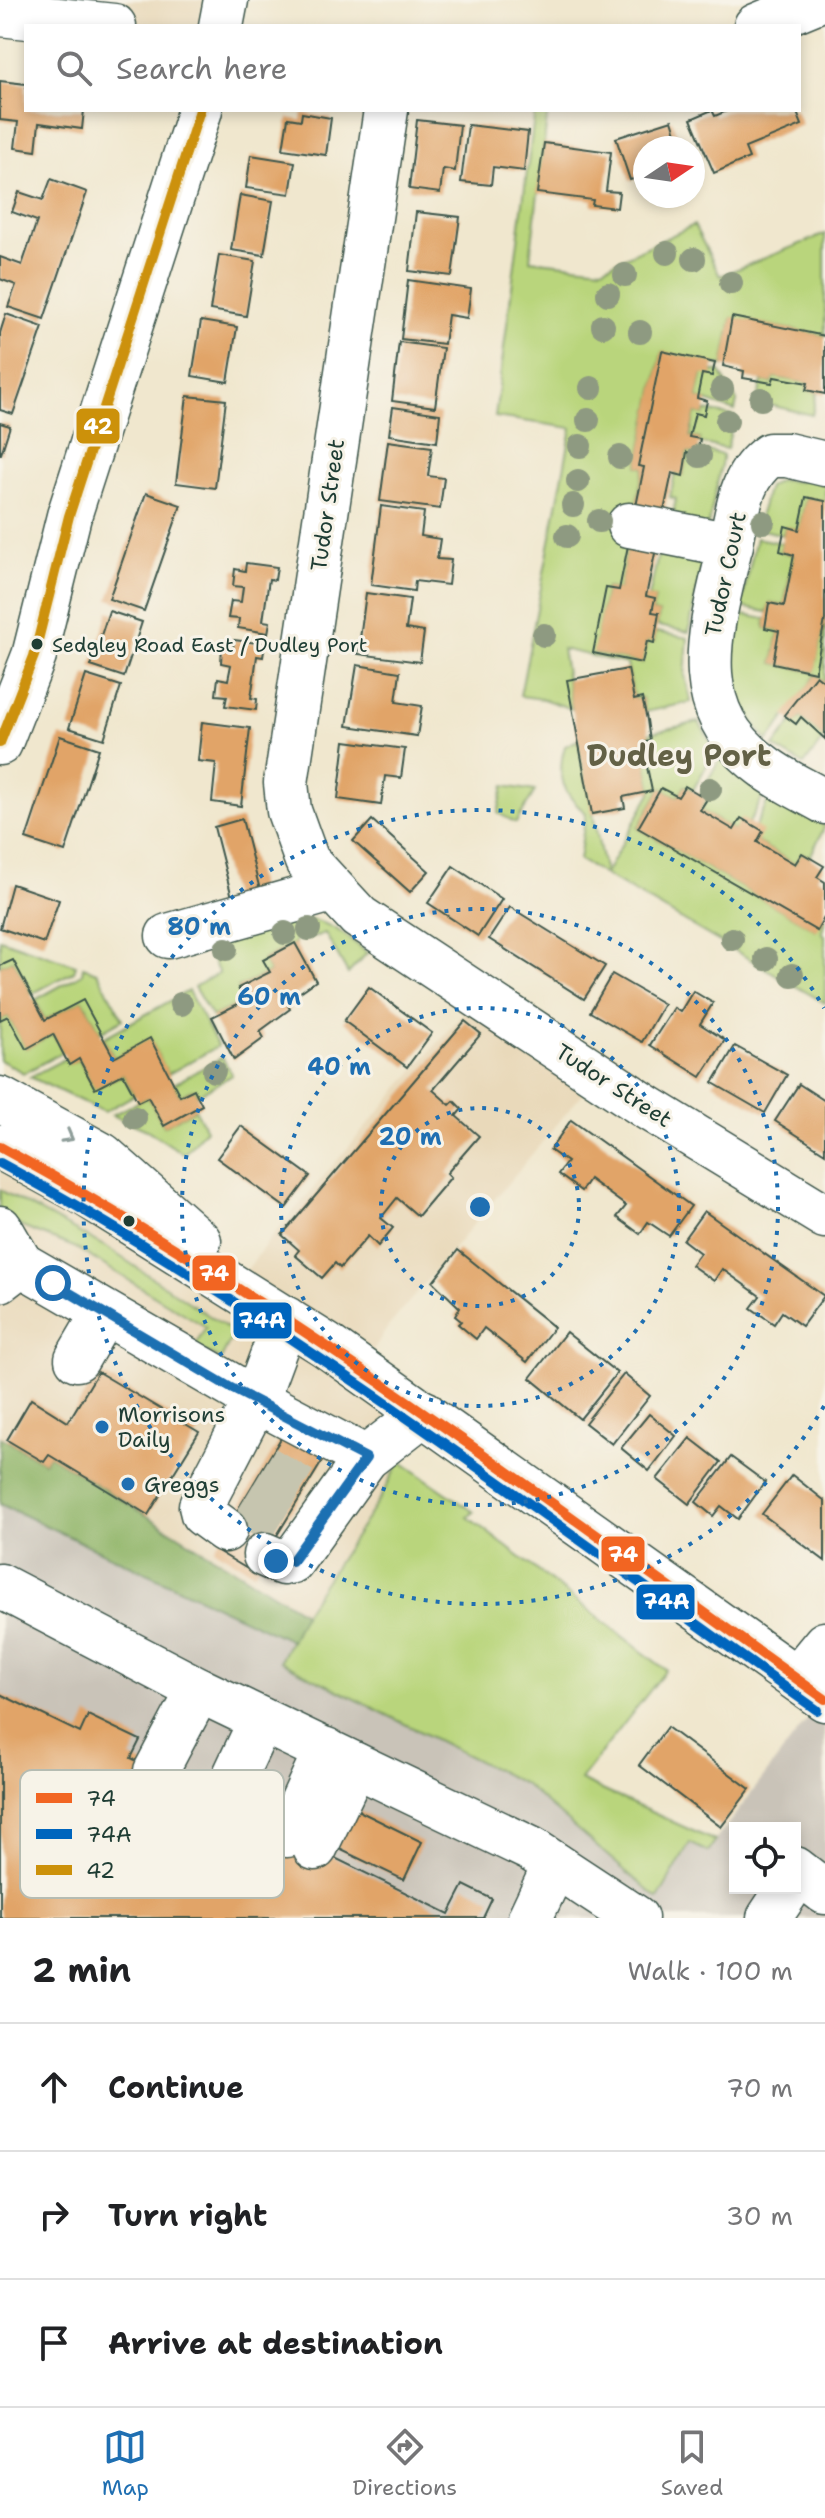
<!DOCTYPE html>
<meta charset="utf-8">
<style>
:root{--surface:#fff;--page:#f6f6f6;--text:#202124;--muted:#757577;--line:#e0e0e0;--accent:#1f6fb2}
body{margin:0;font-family:"Shantell Sans",sans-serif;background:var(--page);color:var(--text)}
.controls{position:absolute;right:24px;bottom:24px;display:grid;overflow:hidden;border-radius:0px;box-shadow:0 4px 12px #0003}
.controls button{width:72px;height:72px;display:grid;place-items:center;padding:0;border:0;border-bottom:2px solid var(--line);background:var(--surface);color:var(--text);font:40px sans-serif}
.compass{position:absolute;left:633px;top:136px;width:72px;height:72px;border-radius:50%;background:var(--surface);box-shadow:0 4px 12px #0003;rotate:77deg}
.stop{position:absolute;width:24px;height:24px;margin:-18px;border:6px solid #1f6fb2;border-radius:50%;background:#fff}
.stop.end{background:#1f6fb2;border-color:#fff;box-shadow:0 2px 8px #0008}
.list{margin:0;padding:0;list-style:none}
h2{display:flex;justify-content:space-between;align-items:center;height:104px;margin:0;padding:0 32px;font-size:34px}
h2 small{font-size:26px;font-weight:400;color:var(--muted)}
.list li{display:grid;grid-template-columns:52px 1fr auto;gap:24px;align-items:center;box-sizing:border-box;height:128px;padding:0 32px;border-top:2px solid var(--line)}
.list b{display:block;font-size:30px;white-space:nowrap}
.list em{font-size:26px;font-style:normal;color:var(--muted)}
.icon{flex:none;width:44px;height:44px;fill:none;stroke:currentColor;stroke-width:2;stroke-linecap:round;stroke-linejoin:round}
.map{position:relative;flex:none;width:825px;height:1918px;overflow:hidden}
.search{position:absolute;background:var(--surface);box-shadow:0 4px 12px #0003;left:24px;right:24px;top:24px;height:88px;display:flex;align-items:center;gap:20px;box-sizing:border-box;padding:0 28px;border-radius:0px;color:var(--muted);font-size:30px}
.sheet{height:488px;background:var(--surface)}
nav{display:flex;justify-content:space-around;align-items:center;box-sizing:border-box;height:112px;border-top:2px solid var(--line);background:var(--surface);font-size:22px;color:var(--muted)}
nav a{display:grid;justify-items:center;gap:4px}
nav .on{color:var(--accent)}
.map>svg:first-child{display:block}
</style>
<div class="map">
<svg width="825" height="1918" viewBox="0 0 825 1918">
<rect width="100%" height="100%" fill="#f7f3e8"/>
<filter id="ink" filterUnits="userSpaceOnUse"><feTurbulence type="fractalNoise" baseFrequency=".0125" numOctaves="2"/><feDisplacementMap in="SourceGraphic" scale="16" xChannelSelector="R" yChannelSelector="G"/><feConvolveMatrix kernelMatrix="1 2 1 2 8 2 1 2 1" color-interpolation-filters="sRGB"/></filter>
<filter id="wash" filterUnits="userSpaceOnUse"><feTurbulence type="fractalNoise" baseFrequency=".006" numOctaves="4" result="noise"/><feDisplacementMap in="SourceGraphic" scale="32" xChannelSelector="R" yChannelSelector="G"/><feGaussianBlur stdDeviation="1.8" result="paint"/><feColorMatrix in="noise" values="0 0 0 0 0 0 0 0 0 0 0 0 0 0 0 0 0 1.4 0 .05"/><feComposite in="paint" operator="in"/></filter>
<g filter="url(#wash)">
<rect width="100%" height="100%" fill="#f0e7ce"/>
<g fill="#e9d9ba">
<path d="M0 0H226L221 26H114Z"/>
<path d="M479 995 598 1075 388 1327 361 1369 424 1413 379 1500 304 1613 49 1455 44 1462 0 1437V1119L237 1283 269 1240Z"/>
</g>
<path fill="#c9c3b8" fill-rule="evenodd" d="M0 1437 44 1462 49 1455 304 1613 280 1660 579 1780 715 1841 824 1698 825 1918H0ZM735 1828H795V1888H735Z"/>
<g fill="#b9d57b" stroke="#6c8958" stroke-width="2">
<path d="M535 110H548L530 260 602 268 694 225 720 276 825 234V336L732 318 723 366 662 352 638 466 644 467 619 590 606 588 594 653 642 663 647 641 654 642 656 632 688 638 685 676 691 702 645 712 642 698 634 700 627 664 562 649 572 709 543 699 520 696 572 428 495 417Z"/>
<path d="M713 371 720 372 737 401 735 411 697 398 702 374Z"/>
<path d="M774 377 808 383 807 390 817 392 812 415 757 402 762 381 772 383Z"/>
<path d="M705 411 734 416 727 449 699 443 700 439 690 437 695 413 704 415Z"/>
<path d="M698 449 723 455 707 532 671 524 676 499 670 497 675 474 683 475 687 452 697 454Z"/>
<path d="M804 472 825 476V501L806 498 799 530 785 527 783 535 756 528 768 487 780 480 802 482Z"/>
<path d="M756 538 782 543 780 551 794 555 784 606 770 603 767 612 741 607Z"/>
<path d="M661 542 704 551 689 632 657 626 659 613 652 612 655 598 649 597Z"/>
<path d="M738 614 766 619 765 628 779 631 773 663 814 672 825 620V682L816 675 768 741C733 702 728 665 738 614Z"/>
<path d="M801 717 824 738 804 765 774 747 793 721 796 723Z"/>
<path d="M699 722 715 750 693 790 685 786 678 797 661 788 638 828 816 930 825 916 822 933 825 935V1003L579 860 586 813C563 795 556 775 565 746L578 740 605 874 652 791 642 743 650 741 649 733Z"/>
<path d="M721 757 764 795 749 823 734 830 700 810 707 799 700 794Z"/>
<path d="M504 786 535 791 516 823 498 813Z"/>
<path d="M770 797 825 826 810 857 802 853 795 864 757 842 755 827Z"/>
<path d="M303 919C331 921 347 936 367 953L348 974 325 933 302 941Z"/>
<path d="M296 921 295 943 263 960 270 972 238 988 244 1001 212 1017 194 987 219 973 203 945Z"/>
<path d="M0 939 76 965 74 971 32 994 13 960 0 966Z"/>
<path d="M83 967 97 972 123 1019 100 1032 83 1000 45 1020 35 1000 82 974Z"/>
<path d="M188 991 218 1046 168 1074 150 1039 114 1058 103 1038Z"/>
<path d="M8 1016 26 1048 53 1034 63 1052 24 1073 0 1060V1020Z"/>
<path d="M222 1057 232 1075 197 1095 194 1089 180 1096 174 1084Z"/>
<path d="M66 1058 69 1064 79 1059 95 1088 123 1074 134 1095 104 1112 30 1077Z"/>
<path d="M148 1097 164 1126 195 1109 206 1129 184 1154 147 1130 112 1115Z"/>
<path d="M0 1190 106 1247 229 1329 231 1339 221 1359 194 1348 206 1327 74 1247 22 1227 0 1214Z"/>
<path d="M400 1461 474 1512 468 1517 666 1670 580 1780 715 1841 708 1852 690 1843 658 1899 524 1784 280 1661 304 1613 379 1500Z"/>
</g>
<path fill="#92b66b" stroke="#587a50" stroke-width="2" d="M0 1437 44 1462 49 1455 304 1613 291 1641 0 1504Z"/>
<g id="blocks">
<g fill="#e1a468">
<path d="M0 81 26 84V110H84L82 129 39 123 36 151 15 148 18 122 0 120Z"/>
<path d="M712 110 715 116 729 110H796L802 125 745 148 749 158 714 173 691 119Z"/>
<path d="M302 113 331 118 326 155 283 149 288 118 301 120Z"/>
<path d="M417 120 460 125 455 171 443 169 440 193 409 189Z"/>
<path d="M672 120 681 148H645V176L630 180 616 138Z"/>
<path d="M468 125 528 132 524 171 493 167 491 185 461 182Z"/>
<path d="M544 143 611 152 606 191 619 192 617 208 592 205 593 200 537 193Z"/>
<path d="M251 155 295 162 290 194 246 188Z"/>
<path d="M51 179 87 192 44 319 8 307 16 285 0 279V257L22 265 37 221 12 212 19 192 43 200Z"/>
<path d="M240 195 273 201 264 255 231 250Z"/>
<path d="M416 212 460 217 452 276 409 271Z"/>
<path d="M219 255 255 261 246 316 210 310Z"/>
<path d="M408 280 471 289 467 318 448 315 444 344 401 339Z"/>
<path d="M6 314 43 327 13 414 0 410V333Z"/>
<path d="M732 317 825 336V394L806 390 808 383 774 377 772 383 743 378 744 371 723 366Z"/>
<path d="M201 321 237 327 228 382 192 376Z"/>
<path d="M399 342 443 348 435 407 392 401Z"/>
<path d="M662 351 715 363 712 376 702 374 697 398 707 401 704 415 695 413 689 437 700 439 697 454 687 452 683 476 672 473 646 596 655 598 652 612 659 613 654 643 647 641 642 663 593 653 606 588 619 590 644 467 638 466Z"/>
<path d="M187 396 226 400 215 488 176 483Z"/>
<path d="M393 407 440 414 437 442 389 435Z"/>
<path d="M0 423 10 426 1 454H0Z"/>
<path d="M388 441 432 447 428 476 444 478 440 509 380 501Z"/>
<path d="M146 493 181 505 144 611 109 599Z"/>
<path d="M806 497 825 501V620L815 672 773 663 779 631 765 628 769 603 784 606 794 555 780 551 785 526 799 530Z"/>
<path d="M381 506 424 512 421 536 440 539 437 559 451 560 448 585 415 581 414 591 371 585Z"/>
<path d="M246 563 277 567 275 580 269 579 263 621 270 622 268 633 238 628 239 619 228 618 231 601 241 602 243 587 233 586 235 569 245 571Z"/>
<path d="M366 593 410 599 406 629 424 632 420 662 358 654Z"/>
<path d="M109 611 142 622 124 677 91 666Z"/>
<path d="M234 640 265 644 263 657 257 656 251 698 257 699 256 710 225 706 227 696 216 695 218 678 228 680 231 665 221 663 222 646 233 648Z"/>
<path d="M357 665 400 672 396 702 422 706 417 736 347 726Z"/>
<path d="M628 669 634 700 642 698 647 720 650 741 642 743 652 791 623 797 625 808 592 814 567 680Z"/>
<path d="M86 675 121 686 104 739 69 728Z"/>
<path d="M816 675 825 682V739L801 717 796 724 784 715Z"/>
<path d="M202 722 250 728 241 806 212 802 216 763 198 761Z"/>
<path d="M60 736 99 749 65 852 26 839Z"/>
<path d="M345 741 405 749 401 778 385 776 381 805 338 799Z"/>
<path d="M685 786 707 799 700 810 734 830 741 818 763 831 757 842 795 864 802 853 824 866 817 877 825 882V916L817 931 638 828 661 788 678 797Z"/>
<path d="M242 819 261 894 233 901 214 827Z"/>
<path d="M372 820 429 871 410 892 353 841Z"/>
<path d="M453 866 502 899 478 936 428 903Z"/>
<path d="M12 884 59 900 44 943 0 928Z"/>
<path d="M510 907 605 966 584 999 489 939Z"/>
<path d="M295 943 316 981 286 1002 290 1009 260 1031 264 1038 234 1060 212 1017 244 1001 238 988 270 972 263 960Z"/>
<path d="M13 960 45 1020 83 1000 114 1058 150 1038 180 1096 194 1089 202 1105 164 1126 148 1097 138 1102 123 1074 95 1089 79 1059 69 1065 53 1034 26 1049 8 1016 0 1020V966Z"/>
<path d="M612 974 664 1004 642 1042 590 1012Z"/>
<path d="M369 987 432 1033 407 1067 344 1021Z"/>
<path d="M693 991 713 1003 700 1024 725 1040 701 1077 650 1045 674 1008 680 1012Z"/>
<path d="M465 1021 481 1034 433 1090 450 1105 454 1101 462 1109 456 1116 479 1136 447 1173 451 1177 418 1216 397 1198 381 1218 393 1228 378 1246 368 1236 340 1268 335 1263 322 1278 295 1255 299 1250 282 1235Z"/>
<path d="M735 1046 787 1075 765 1113 713 1083Z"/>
<path d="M799 1084 825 1101V1153L775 1121Z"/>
<path d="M571 1120 691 1206 669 1236 648 1222 640 1234 617 1217 626 1206 589 1179 581 1191 558 1174 567 1162 550 1150Z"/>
<path d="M241 1126 310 1176 286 1208 217 1158Z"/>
<path d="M704 1211 824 1296 802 1326 782 1312 774 1324 751 1308 760 1296 722 1269 714 1281 691 1265 700 1253 683 1240Z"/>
<path d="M458 1250 554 1327 527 1362 484 1328 476 1339 458 1324 461 1321 455 1316 460 1308 433 1282Z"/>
<path d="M566 1332 617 1373 580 1419 530 1378Z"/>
<path d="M98 1372 199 1432 148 1515 49 1455 44 1462 7 1440 31 1399 68 1422Z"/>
<path d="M624 1374 650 1396 612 1444 585 1423Z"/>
<path d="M649 1414 676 1436 649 1471 621 1448Z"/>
<path d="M289 1425 329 1450 254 1573 214 1549Z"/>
<path d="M690 1438 721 1462 689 1504 657 1479Z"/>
<path d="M731 1457 765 1482 738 1519 721 1506 713 1516 696 1502Z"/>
<path d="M792 1475 825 1501V1561L762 1514Z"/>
<path d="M0 1694 80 1733 88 1715 140 1740 131 1758 449 1914 464 1885 492 1899 483 1918H0Z"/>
<path d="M667 1727 750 1789 721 1827 639 1765Z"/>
<path d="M353 1808 422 1842 404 1880 335 1847Z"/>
</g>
</g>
</g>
<g filter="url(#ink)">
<use href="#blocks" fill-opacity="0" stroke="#3e564b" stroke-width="2"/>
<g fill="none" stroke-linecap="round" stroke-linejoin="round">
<g stroke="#c6c5af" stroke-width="44" stroke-dasharray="44 22" stroke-linecap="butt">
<path d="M264 1467 304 1491"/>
<path d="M242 1503 282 1527"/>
</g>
<g stroke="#3e564b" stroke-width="47">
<g id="minor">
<path d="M0 14 114 26"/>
<path d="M756 26 819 0"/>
<path d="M386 110 286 783 289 811 307 861 359 917 648 1108 825 1216"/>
<path d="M825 464 787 455H770C739 476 738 513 730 547 712 626 683 707 762 765 781 780 804 790 825 802"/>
<path d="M629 525 731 545"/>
<path d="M168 936 331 890"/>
<path d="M0 1228 21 1264 0 1280"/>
<path d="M21 1264 256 1400 201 1506 203 1514 225 1530"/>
<path d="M286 1319 256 1400 366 1458 424 1413"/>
<path d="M77 1359 104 1313"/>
<path d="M265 1555 283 1563 292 1561 366 1458"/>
<path d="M0 1586 199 1690 531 1849 636 1918"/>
<path d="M797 1678 825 1644"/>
<path d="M156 1771 199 1690"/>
<path d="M222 1803 261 1720"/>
<path d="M287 1835 326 1750"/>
<path d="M315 1848 355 1765"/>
<path d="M795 1869 825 1892"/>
<path d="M530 1918 555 1865"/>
<path d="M769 1918 789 1888"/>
</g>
</g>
<g stroke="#3e564b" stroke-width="47">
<g id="major">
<path d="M221 26 226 0"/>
<path d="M0 743 34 656 69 516 200 110"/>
</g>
</g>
<g stroke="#3e564b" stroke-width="47">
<g id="highway">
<path d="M0 1099 102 1155 199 1241"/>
<path d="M0 1147 81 1191 326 1345 825 1699"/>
</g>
</g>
<use href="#minor" stroke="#fff" stroke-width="44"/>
<use href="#major" stroke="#fff" stroke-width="44"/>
<use href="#highway" stroke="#fff" stroke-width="44"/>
<g stroke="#f7f3e8" stroke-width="16">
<path id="bus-1" d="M0 1147C291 1305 556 1508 825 1699"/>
</g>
<g stroke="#f7f3e8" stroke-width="16">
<path id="bus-2" d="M0 1163C288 1319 550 1521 817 1710"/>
</g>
<g stroke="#f7f3e8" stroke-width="16">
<path id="bus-3" d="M0 743 34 656 69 516 200 110"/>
</g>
<use href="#bus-1" stroke="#f26522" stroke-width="10"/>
<use href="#bus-2" stroke="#0065bd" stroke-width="10"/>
<use href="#bus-3" stroke="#cc910a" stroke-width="10"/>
</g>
<g fill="#8e9a81">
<circle cx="667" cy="253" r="12"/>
<circle cx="694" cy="259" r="12"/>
<circle cx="625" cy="275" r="12"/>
<circle cx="731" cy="283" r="12"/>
<circle cx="608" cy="294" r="12"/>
<circle cx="603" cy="326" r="12"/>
<circle cx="640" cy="332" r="12"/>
<circle cx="591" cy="388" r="12"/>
<circle cx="722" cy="389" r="12"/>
<circle cx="761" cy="399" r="12"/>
<circle cx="588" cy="420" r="12"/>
<circle cx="727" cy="421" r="12"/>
<circle cx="580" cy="446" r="12"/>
<circle cx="700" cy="456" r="12"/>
<circle cx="620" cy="457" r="12"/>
<circle cx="578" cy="481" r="12"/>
<circle cx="573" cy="505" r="12"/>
<circle cx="599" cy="521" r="12"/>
<circle cx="763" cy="522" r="12"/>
<circle cx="567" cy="536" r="12"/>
<circle cx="544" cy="635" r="12"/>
<circle cx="710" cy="789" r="12"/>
<circle cx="309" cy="929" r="12"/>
<circle cx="285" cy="933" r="12"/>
<circle cx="732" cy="939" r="12"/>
<circle cx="226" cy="949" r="12"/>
<circle cx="766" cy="959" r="12"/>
<circle cx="792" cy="975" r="12"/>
<circle cx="181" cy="1004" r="12"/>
<circle cx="214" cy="1071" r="12"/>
<circle cx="135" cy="1118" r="12"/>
</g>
<defs><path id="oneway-chevron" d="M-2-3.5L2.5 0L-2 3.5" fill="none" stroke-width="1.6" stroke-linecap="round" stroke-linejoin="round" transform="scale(2)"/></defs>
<use stroke="#8f9e9a" href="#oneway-chevron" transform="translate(68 1137) rotate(29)"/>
</g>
<g fill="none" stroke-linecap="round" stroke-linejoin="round" filter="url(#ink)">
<path stroke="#1f6fb2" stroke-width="10" d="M53 1283 231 1388 366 1458 292 1561H276"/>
</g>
<g fill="none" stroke="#1f6fb2" stroke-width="4" stroke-dasharray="4 8">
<circle cx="480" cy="1207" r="99"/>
<circle cx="480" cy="1207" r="199"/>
<circle cx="480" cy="1207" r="298"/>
<path d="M824 1406A397 397 0 1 1 824 1008"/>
</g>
<g fill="#1f3d34" stroke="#f7f3e8" stroke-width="3">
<circle cx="37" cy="644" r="7"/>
<circle cx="129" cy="1221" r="7"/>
</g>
<g fill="#1f6fb2" stroke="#f7f3e8" stroke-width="3">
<circle cx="102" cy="1427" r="8"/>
<circle cx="128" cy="1484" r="8"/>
</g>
<g text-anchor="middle" stroke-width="6" stroke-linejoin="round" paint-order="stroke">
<g font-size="20" fill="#1f3d34" stroke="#f7f3e8" text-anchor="start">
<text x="52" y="652">Sedgley Road East / Dudley Port</text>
</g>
<g font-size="22" fill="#1f3d34" stroke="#f7f3e8">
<text transform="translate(327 505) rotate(-82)" y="8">Tudor Street</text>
<text transform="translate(725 574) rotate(-78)" y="8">Tudor Court</text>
<text transform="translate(614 1085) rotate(33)" y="8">Tudor Street</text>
</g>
<g font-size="22" fill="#1f3d34" stroke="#f7f3e8" text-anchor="start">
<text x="118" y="1422">Morrisons<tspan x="118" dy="25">Daily</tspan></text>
<text x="144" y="1492">Greggs</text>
</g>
<g font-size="30" font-weight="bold" fill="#636146" stroke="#f7f3e8">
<text x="679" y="766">Dudley Port</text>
</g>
</g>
<rect x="20" y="1770" width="264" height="128" rx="12" fill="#f7f3e8" stroke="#b6bcb2" stroke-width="2"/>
<rect x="36" y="1793" width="36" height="10" fill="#f26522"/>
<rect x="36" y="1829" width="36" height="10" fill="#0065bd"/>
<rect x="36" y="1865" width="36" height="10" fill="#cc910a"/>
<g font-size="22" fill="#1f3d34">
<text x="86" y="1806">74</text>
<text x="86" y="1842">74A</text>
<text x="86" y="1878">42</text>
</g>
<circle cx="480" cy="1207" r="12" fill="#1f6fb2" stroke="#f7f3e8" stroke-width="4"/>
<g font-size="24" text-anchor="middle" font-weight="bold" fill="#1f6fb2" stroke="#f7f3e8" stroke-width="6" stroke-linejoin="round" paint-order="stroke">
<text x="199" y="935">80 m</text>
<text x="269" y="1005">60 m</text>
<text x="339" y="1075">40 m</text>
<text x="410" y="1145">20 m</text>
</g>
<g stroke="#f7f3e8" stroke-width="3">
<rect x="75" y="407" width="46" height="38" rx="8" fill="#cc910a"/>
<rect x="191" y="1254" width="46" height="38" rx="8" fill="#f26522"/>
<rect x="232" y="1301" width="61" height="39" rx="8" fill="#0065bd"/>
<rect x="600" y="1535" width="46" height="38" rx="8" fill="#f26522"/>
<rect x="635" y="1583" width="61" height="38" rx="8" fill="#0065bd"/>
</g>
<g font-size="22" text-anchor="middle" font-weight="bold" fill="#fff">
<text x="98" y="434">42</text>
<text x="214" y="1281">74</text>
<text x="262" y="1328">74A</text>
<text x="623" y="1562">74</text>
<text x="666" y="1609">74A</text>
</g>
</svg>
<div class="controls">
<button><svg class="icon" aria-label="locate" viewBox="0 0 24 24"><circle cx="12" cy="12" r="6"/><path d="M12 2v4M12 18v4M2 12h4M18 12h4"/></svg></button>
</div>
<svg class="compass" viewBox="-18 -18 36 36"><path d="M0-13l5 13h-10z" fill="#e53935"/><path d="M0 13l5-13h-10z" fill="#757577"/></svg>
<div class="stop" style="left:53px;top:1283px"></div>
<div class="stop end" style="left:276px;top:1561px"></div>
<div class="search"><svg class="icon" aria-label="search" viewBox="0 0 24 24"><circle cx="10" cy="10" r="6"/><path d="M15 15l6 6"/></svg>Search here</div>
</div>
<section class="sheet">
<h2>2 min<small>Walk · 100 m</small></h2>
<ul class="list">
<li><svg class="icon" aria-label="ahead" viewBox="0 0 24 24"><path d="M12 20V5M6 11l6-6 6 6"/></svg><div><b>Continue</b></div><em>70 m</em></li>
<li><svg class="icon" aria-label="right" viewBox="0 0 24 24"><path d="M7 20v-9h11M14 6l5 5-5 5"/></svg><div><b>Turn right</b></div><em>30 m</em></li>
<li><svg class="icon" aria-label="arrive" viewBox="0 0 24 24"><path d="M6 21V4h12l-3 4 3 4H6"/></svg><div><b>Arrive at destination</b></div></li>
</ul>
</section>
<nav>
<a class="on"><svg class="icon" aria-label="map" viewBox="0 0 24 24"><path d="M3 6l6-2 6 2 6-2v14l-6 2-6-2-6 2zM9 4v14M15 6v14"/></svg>Map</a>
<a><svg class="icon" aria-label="directions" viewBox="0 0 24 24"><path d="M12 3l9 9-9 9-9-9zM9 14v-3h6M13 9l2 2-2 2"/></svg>Directions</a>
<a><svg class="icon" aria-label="saved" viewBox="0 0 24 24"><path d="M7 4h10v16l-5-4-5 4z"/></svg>Saved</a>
</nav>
